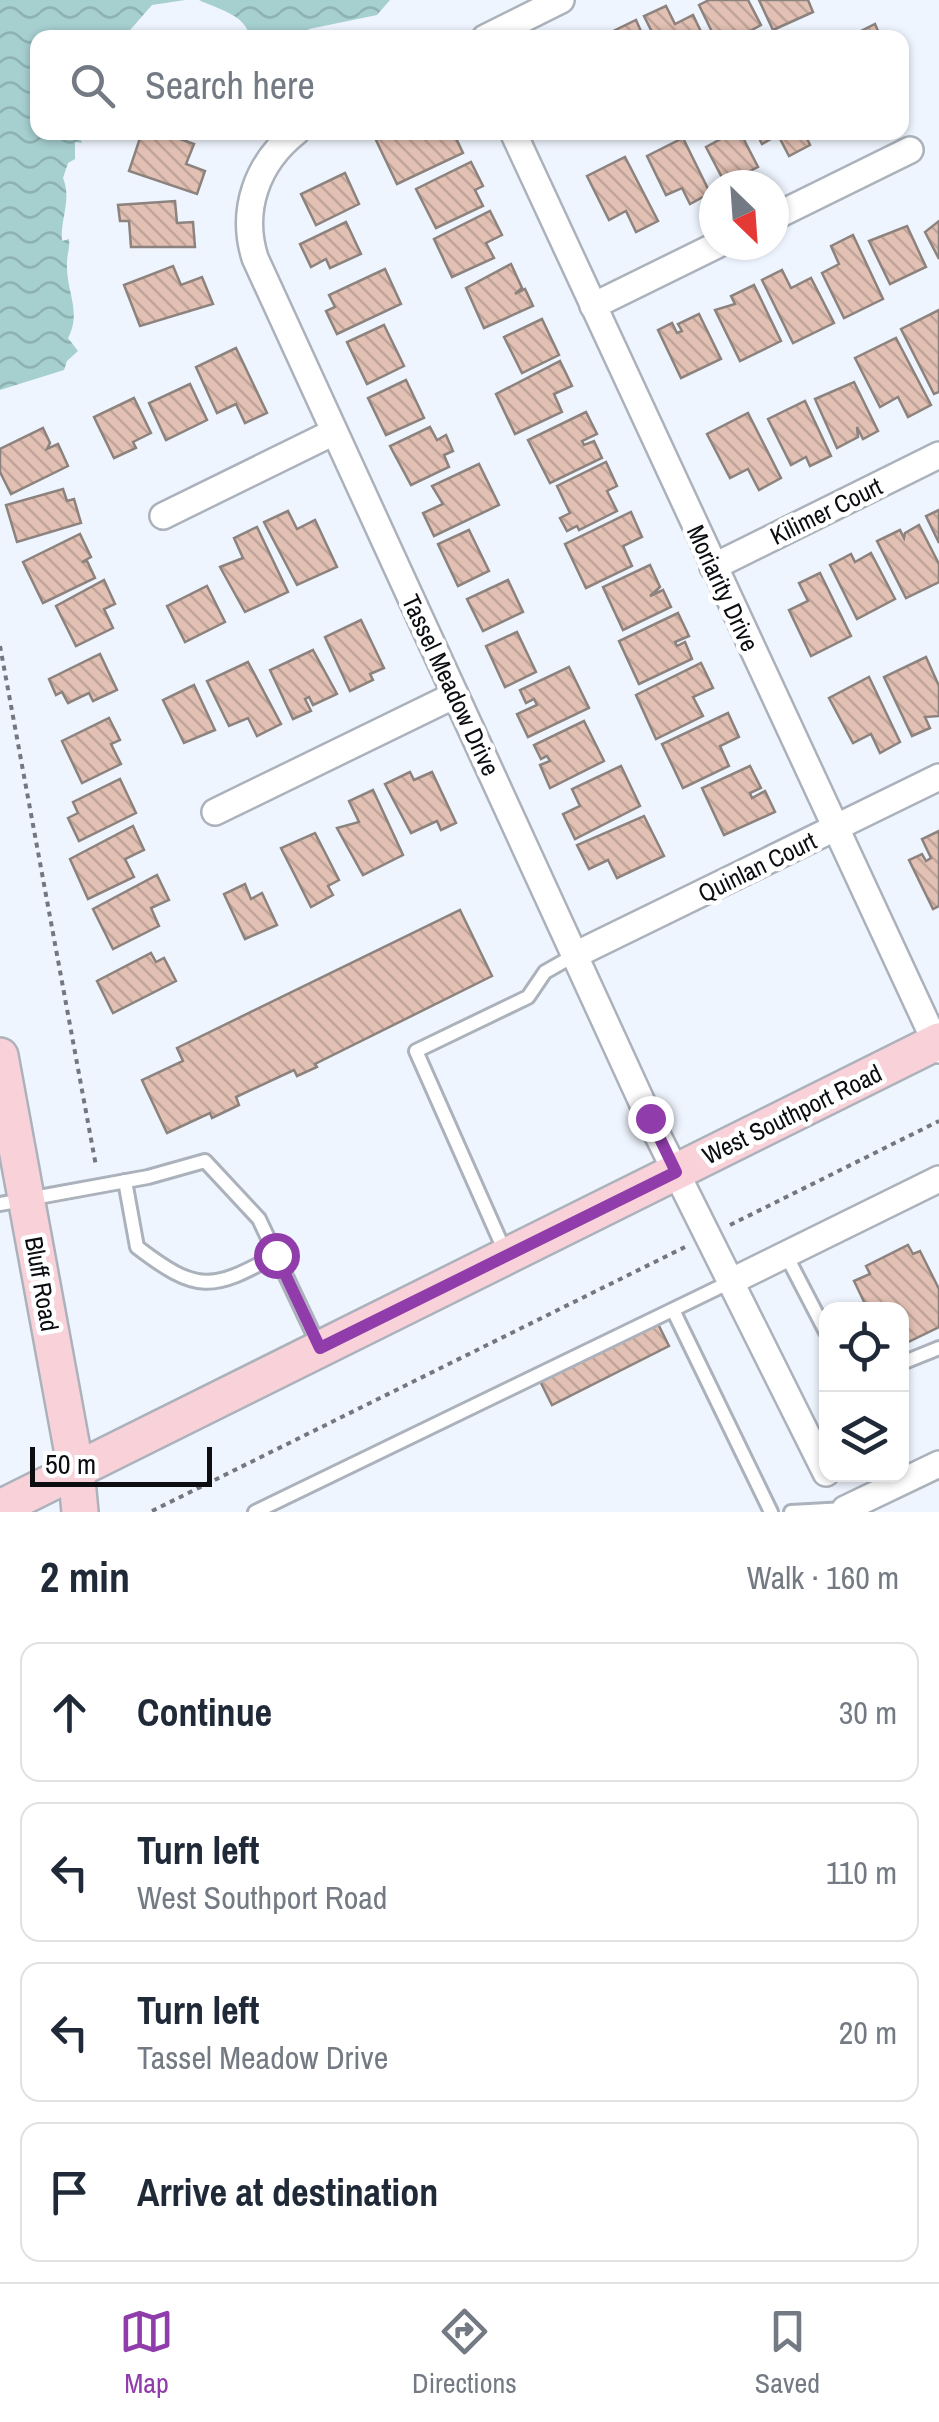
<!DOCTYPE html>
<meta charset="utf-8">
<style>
:root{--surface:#fff;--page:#f6f6f7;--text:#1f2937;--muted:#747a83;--line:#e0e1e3;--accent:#903dab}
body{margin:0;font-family:"Archivo Narrow",sans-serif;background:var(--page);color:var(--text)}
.controls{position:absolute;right:30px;bottom:30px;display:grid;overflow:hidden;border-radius:20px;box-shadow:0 2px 8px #0004}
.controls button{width:90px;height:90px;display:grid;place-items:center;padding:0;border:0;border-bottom:2px solid var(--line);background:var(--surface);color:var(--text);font:50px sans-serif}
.compass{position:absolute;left:699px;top:170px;width:90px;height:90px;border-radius:50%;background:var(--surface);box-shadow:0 2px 8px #0004;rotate:155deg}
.scale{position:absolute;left:30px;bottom:25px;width:182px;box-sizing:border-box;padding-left:10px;border:5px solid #0b0d10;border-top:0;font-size:28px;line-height:35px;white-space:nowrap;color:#0b0d10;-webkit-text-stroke:8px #fff;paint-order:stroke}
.stop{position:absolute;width:30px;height:30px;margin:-22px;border:8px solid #903dab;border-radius:50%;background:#fff}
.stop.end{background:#903dab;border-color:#fff;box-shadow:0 2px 10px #0008}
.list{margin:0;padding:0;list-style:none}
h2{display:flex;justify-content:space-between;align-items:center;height:130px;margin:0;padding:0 40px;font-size:42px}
h2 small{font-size:32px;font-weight:400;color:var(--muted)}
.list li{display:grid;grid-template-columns:65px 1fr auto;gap:30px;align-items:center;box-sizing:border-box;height:140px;margin:0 20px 20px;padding:0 20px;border:2px solid var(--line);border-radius:20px}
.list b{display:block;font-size:38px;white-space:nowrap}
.list p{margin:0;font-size:32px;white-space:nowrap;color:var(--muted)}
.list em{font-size:32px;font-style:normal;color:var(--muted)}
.icon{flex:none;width:55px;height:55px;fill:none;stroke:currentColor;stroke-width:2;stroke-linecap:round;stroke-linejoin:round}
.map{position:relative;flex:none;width:939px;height:1512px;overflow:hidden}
.search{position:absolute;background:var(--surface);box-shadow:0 2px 8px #0004;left:30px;right:30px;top:30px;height:110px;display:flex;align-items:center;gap:25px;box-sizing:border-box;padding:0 35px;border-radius:20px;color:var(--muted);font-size:38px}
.sheet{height:770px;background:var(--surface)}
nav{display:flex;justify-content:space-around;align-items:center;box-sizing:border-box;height:140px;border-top:2px solid var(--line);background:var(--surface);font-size:28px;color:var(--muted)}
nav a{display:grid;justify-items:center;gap:5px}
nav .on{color:var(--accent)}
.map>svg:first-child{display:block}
</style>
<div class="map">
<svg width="939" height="1512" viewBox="0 0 939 1512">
<defs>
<pattern id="water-waves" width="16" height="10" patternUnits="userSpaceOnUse" patternTransform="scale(2.5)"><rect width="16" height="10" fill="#a6cfd0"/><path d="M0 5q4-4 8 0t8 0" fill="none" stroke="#8eb1b2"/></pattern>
<pattern id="building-back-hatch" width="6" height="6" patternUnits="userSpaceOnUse" patternTransform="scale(2.5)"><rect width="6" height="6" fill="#e2c0b3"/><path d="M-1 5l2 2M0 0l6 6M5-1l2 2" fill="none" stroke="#c1a499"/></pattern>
</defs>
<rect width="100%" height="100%" fill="#eff5fe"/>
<g fill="url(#water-waves)">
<path d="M0 0H185L152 5 124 37 38 38V132L78 133 82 143 75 142V159L68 163 63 178C72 199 60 220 62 241L69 239C70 248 67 254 67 264 66 291 82 312 68 338L78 351 67 361 64 370 0 390Z"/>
<path d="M199 0H390L377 15 309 29 301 37 250 38C246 14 217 9 199 0Z"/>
</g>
<g fill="url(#building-back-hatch)" stroke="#8c827e" stroke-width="2.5">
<path d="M709 0H748L761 25 737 38H715L699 5Z"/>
<path d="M759 0H808L813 12 773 30Z"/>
<path d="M666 6 675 24 693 15 704 38H655L644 16Z"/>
<path d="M636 20 644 38H599Z"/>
<path d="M875 24 881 38H847Z"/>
<path d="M142 132H161L194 144 186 164 205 171 197 194 129 171Z"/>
<path d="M392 132H430L432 137 453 132 463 153 397 184 376 140Z"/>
<path d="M734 132H740L758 167 725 183 706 147Z"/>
<path d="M756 132H804L810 145 789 156 778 135 762 144Z"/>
<path d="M683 138 710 193 690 204 682 188 666 195 647 156Z"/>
<path d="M625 157 658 221 636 232 626 211 609 220 587 176Z"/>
<path d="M471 162 483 186 475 190 483 206 436 228 416 189Z"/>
<path d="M345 173 359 204 316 225 301 194Z"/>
<path d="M175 201 177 223 193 222 195 247H131L129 221H120L118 205Z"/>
<path d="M490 211 502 235 486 243 494 258 452 277 434 239Z"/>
<path d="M939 221V259L925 232Z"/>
<path d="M346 222 361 254 330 268 326 259 311 267 300 244Z"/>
<path d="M907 226 926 267 890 284 869 241Z"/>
<path d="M853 235 883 299 844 318 822 273 839 264 831 246Z"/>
<path d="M511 264 522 288 515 294 525 289 533 306 484 328 466 288Z"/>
<path d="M173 266 181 285 202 277 213 304 140 326 124 285Z"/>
<path d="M385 269 401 304 337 334 326 311 335 307 329 295Z"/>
<path d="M782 270 791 288 811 278 834 323 793 343 762 280Z"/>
<path d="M754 285 781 341 740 361 715 310 735 304 731 296Z"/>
<path d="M939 310V392L934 394 901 329Z"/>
<path d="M699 314 721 359 681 378 658 330 672 323 677 333 682 331 678 324Z"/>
<path d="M542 319 559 355 522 373 504 337Z"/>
<path d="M384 325 404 366 367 384 347 342Z"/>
<path d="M896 338 931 405 908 417 898 397 880 407 855 358Z"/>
<path d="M236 348 267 413 245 423 236 404 217 413 196 367Z"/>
<path d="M560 361 572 386 554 394 562 412 515 434 496 394Z"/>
<path d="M406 380 424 418 386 435 368 398Z"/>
<path d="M854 382 878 431 863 439 857 427 858 437 837 448 815 399Z"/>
<path d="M190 384 207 420 166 440 149 403Z"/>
<path d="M134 398 151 433 133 442 136 448 114 458 94 417Z"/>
<path d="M805 401 831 456 810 466 806 457 791 465 768 419Z"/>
<path d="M586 412 597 434 582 441 584 445 594 441 602 458 550 483 528 440Z"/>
<path d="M748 413 781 478 759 490 748 469 730 478 707 434Z"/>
<path d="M430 427 437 440 446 435 453 451 444 455 449 467 411 485 390 446Z"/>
<path d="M43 428 50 443 47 449 58 444 68 466 11 494 0 472V449Z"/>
<path d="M606 462 617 486 607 491 617 511 579 530 577 526 567 531 560 518 570 513 557 486Z"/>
<path d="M479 464 499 505 434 536 423 513 443 504 432 486Z"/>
<path d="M63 489 67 501 74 499 81 523 17 542 6 505Z"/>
<path d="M939 510V543L926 516Z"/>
<path d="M288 511 297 529 315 520 337 567 297 585 264 522Z"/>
<path d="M631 512 642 537 623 546 632 566 586 588 565 544Z"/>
<path d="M919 525 939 564V582L906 598 877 541 900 530 904 538 905 533Z"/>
<path d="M257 527 288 592 245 612 220 567 243 558 234 538Z"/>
<path d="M469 530 489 571 458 586 438 544Z"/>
<path d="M80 534 91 557 82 562 87 561 95 578 43 603 23 562Z"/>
<path d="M871 553 895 599 857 619 830 565 851 554 855 562Z"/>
<path d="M650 565 660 587 650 596 663 590 671 607 623 630 603 587Z"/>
<path d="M820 573 851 636 811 656 789 610 808 601 799 583Z"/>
<path d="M104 580 115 604 104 609 113 628 76 646 56 606Z"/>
<path d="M508 580 523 612 483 631 467 599Z"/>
<path d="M207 586 225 622 185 642 167 606Z"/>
<path d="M678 613 689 636 675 642 677 646 685 642 692 659 639 684 619 641Z"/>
<path d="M361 620 384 668 370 674 373 680 350 691 325 637Z"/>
<path d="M517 632 536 672 505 687 486 646Z"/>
<path d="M313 650 337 694 313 705 309 697 305 699 311 711 293 719 270 670Z"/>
<path d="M100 654 117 690 93 701 89 693 68 703 62 692 56 695 49 679Z"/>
<path d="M926 657 939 686V716L925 717 930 728 912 736 884 677Z"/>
<path d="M248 662 281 724 257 736 248 718 229 726 207 681Z"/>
<path d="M701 663 713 688 693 697 703 716 656 739 636 695Z"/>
<path d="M569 667 589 708 528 737 517 714 537 705 534 699 526 703 520 690Z"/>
<path d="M869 677 900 742 880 753 871 734 853 743 829 698Z"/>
<path d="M194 685 215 730 184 743 163 700Z"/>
<path d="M728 713 739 737 720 746 729 766 683 788 662 744Z"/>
<path d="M109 718 120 740 111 744 121 764 82 783 62 741Z"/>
<path d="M584 721 604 761 550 788 540 765 550 761 547 756 541 759 534 745Z"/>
<path d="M621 766 640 806 575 839 563 814 580 806 572 789Z"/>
<path d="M750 766 761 788 750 793 752 798 765 791 775 812 724 835 702 788Z"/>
<path d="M410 772 414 780 432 772 456 823 441 830 437 821 411 833 385 784Z"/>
<path d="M120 779 136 813 79 841 68 818 78 813 73 802Z"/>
<path d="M373 790 403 855 363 875 337 828 359 822 349 801Z"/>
<path d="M644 816 664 856 617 878 608 860 589 869 577 845Z"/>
<path d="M133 826 144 850 125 859 134 877 88 899 70 859Z"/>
<path d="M939 831V906L933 909 909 860 922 854 926 861 931 858 922 839Z"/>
<path d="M315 833 339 880 328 886 333 895 311 907 281 848Z"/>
<path d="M157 875 169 900 151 908 159 926 113 949 93 909Z"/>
<path d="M245 884 251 899 262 893 277 925 245 939 224 894Z"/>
<path d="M460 910 492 976 315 1064 317 1067 297 1076 294 1070 236 1097 239 1105 212 1118 210 1113 167 1133 142 1080 183 1061 177 1048Z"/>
<path d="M151 953 156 962 164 958 176 981 113 1013 97 981Z"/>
<path d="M908 1245 913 1254 920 1251 939 1289V1327L902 1345V1310H868L854 1281 870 1274 866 1266Z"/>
<path d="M657 1322 669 1346 552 1405 540 1381Z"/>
</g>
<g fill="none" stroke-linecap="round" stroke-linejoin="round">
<g stroke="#acb2bb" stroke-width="18">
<g id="service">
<path d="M125 1181 137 1247C197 1293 212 1291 276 1255"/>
<path d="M0 1204 148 1177 205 1161 259 1219 319 1346"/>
<path d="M506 1254 416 1051 528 997 545 972 575 955"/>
<path d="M786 1255 826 1332"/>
<path d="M673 1310 771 1512"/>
<path d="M902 1363 939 1348"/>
<path d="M255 1512 730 1282"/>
<path d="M791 1512 845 1509"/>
</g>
</g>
<g stroke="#acb2bb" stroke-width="30">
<g id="minor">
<path d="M485 38 561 0"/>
<path d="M296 132C257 163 240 210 255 258L652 1124 826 1473"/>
<path d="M513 132 939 1050"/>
<path d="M774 217 910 150"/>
<path d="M593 306 717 245"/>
<path d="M163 516 334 432"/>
<path d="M713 567 939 455"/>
<path d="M215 812 455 695"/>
<path d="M575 955 939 777"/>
<path d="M730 1282 939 1179"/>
<path d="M845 1509 939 1464"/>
</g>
</g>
<g stroke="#acb2bb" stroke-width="40">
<g id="secondary">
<path d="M0 1056 76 1470 80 1512"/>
<path d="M0 1508 939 1041"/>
</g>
</g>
<g stroke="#74787e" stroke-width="4" stroke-dasharray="5 5" stroke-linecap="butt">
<path d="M0 646 96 1166"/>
<path d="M730 1225 939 1121"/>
<path d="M152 1511 685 1247"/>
</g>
<use href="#service" stroke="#fff" stroke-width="12"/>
<use href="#minor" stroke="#fff" stroke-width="25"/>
<use href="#secondary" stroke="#f8d2d8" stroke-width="35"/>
</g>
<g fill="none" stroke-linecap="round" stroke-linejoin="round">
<path stroke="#903dab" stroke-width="12" d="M276 1255 320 1348 676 1172 650 1118"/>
</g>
<g text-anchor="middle" stroke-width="9" stroke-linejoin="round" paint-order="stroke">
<g font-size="25" fill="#0b0d10" stroke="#fff">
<text transform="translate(826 511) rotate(-26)" y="9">Kilimer Court</text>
<text transform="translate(723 588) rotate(65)" y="9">Moriarity Drive</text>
<text transform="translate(451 685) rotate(65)" y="9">Tassel Meadow Drive</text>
<text transform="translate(757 867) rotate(-26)" y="9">Quinlan Court</text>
<text transform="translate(792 1114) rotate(-26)" y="9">West Southport Road</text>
<text transform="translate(42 1284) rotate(80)" y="9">Bluff Road</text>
</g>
</g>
</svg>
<div class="controls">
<button><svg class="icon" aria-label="locate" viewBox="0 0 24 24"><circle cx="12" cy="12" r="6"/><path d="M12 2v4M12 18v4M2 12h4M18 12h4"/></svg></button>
<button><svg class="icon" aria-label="layers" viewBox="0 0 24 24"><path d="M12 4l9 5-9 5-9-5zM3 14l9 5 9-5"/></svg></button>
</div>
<svg class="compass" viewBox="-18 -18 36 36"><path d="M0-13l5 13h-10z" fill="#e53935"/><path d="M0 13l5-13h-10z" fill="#747a83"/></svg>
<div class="scale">50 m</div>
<div class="stop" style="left:276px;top:1255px"></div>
<div class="stop end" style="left:650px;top:1118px"></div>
<div class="search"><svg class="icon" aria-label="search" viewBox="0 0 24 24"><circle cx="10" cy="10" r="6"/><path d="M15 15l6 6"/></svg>Search here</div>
</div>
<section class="sheet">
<h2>2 min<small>Walk · 160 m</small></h2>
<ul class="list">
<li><svg class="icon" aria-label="ahead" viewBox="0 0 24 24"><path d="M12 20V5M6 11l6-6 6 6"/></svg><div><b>Continue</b></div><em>30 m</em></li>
<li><svg class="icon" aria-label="left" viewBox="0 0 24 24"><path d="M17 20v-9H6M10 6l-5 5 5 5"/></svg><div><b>Turn left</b><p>West Southport Road</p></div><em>110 m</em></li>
<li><svg class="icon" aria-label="left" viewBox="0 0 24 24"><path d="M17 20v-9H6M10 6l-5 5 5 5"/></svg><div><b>Turn left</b><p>Tassel Meadow Drive</p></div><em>20 m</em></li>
<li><svg class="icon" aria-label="arrive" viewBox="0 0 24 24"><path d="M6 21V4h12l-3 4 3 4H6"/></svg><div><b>Arrive at destination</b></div></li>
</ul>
</section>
<nav>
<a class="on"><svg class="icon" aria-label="map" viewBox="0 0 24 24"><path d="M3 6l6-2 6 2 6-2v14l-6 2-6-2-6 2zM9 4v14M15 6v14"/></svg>Map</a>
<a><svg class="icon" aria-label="directions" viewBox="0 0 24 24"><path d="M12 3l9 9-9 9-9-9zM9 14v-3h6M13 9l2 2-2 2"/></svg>Directions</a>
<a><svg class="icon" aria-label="saved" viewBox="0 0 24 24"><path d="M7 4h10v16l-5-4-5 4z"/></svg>Saved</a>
</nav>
